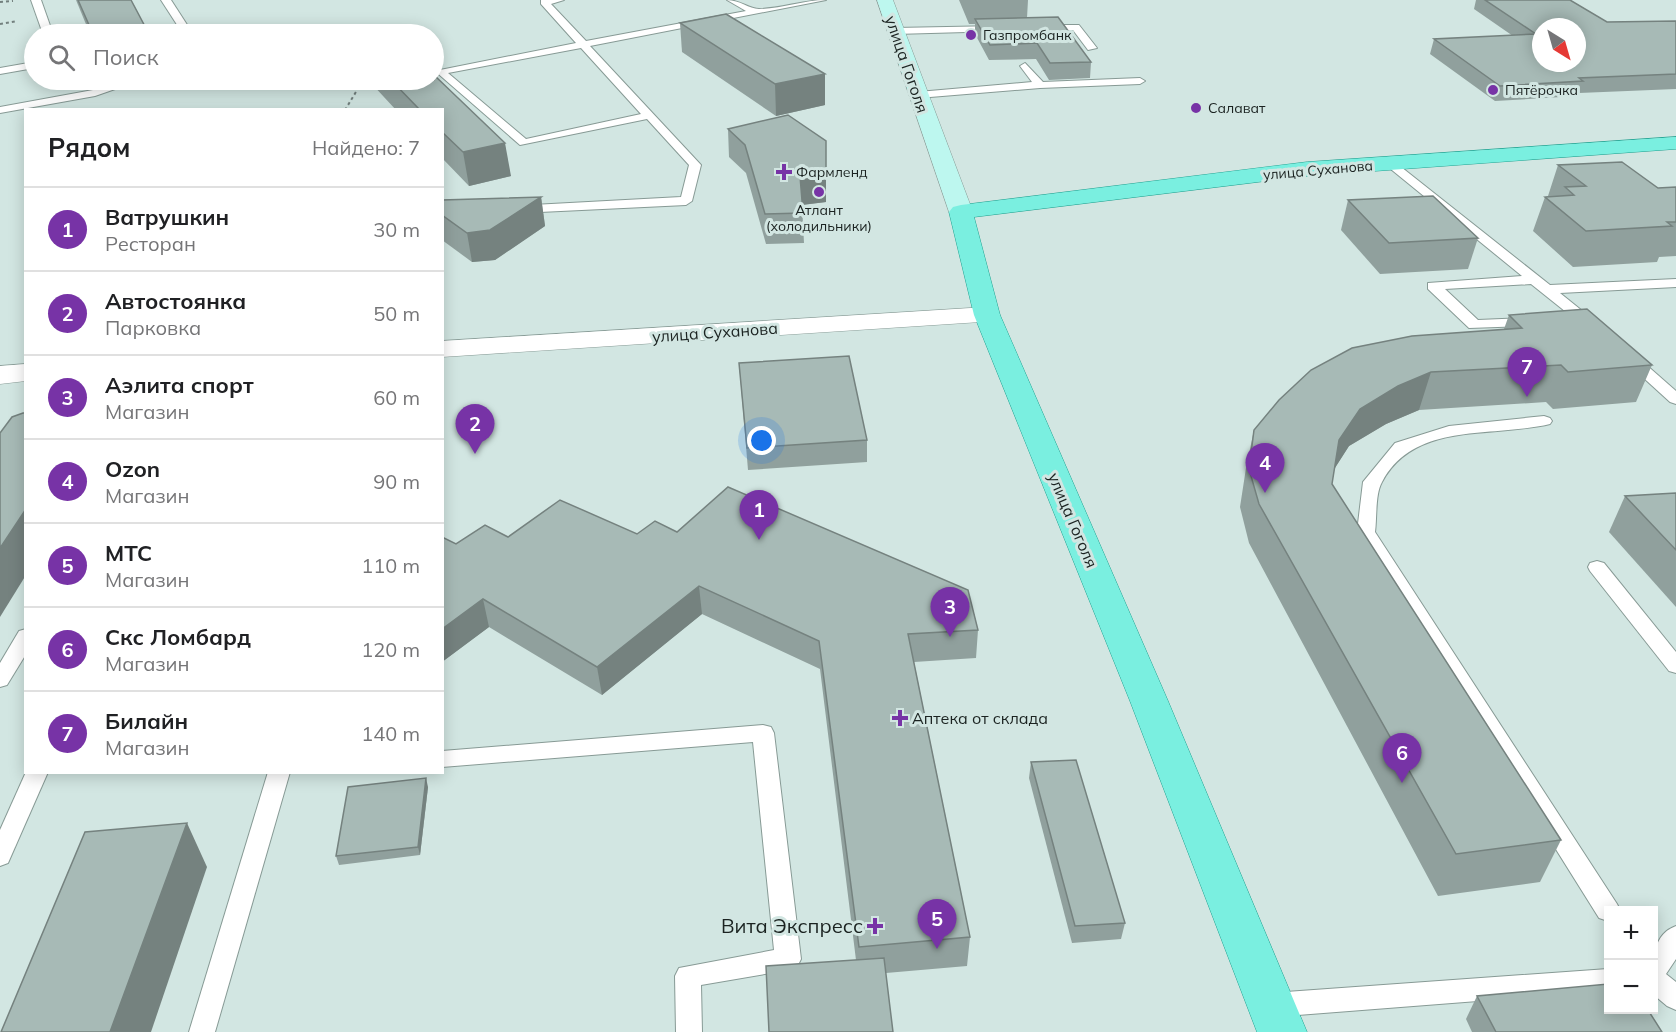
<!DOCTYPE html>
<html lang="ru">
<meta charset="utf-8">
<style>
:root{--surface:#fff;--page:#f6f6f6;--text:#202124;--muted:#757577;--line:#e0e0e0;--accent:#7733a6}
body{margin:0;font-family:Mulish,sans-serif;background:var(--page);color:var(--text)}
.controls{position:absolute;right:18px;bottom:18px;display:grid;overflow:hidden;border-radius:0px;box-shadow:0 3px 15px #0003}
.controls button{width:54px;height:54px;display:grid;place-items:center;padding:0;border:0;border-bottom:2px solid var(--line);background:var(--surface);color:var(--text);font:30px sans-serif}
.compass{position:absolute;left:1532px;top:18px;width:54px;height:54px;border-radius:50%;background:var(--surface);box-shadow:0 3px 15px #0003;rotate:143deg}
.you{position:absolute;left:762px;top:441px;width:21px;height:21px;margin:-15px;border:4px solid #fff;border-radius:50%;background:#1a73e8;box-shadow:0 0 0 9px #1a73e833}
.badge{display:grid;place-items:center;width:39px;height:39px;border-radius:50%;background:var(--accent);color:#fff;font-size:20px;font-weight:700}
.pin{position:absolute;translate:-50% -50px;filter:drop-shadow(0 2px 3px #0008)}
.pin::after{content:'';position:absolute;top:32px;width:21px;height:18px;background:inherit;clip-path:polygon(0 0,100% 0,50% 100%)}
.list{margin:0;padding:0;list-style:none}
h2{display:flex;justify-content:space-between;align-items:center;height:78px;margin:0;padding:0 24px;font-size:26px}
h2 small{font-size:20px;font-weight:400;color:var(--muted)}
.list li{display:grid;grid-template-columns:39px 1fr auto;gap:18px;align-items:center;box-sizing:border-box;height:84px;padding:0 24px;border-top:2px solid var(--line)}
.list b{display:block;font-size:22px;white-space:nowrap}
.list p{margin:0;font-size:20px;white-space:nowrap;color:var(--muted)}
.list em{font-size:20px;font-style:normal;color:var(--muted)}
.icon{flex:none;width:33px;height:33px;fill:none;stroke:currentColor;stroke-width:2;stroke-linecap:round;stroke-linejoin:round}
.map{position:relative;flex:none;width:1676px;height:1032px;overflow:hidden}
.search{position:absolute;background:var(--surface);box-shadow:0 3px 15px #0003;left:24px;top:24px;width:420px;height:66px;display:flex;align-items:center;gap:15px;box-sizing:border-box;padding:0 21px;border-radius:33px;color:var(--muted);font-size:22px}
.panel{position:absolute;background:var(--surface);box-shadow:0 3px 15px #0003;left:24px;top:108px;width:420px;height:666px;border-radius:0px}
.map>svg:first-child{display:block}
</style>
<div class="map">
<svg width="1676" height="1032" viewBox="0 0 1676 1032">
<rect width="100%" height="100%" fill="#d2e6e2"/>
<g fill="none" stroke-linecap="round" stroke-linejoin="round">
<g stroke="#879a95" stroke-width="2">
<g id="lane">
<path d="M31 0H41L53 34H43Z"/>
<path d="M161 0H171L193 34H183Z"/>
<path d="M541 0H564L551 4 586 41 746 11 727 0C740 0 749 9 759 9 781 9 803 0 826 0L590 46 701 165 692 201 686 205 519 213 513 209 514 206 681 197 689 165 647 119 520 145 435 71 576 43 541 4ZM581 48 641 114 526 139 448 73Z"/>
<path d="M1041 25H1079L1097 48 1088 50 1073 30H1038L1036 28Z"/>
<path d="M999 26 1002 27V31L895 34 890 31 895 28Z"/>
<path d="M34 62V68L0 74V68Z"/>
<path d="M1025 63 1043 82 1140 78 1145 81 1140 84 1040 88 918 98 913 95 918 92 1032 82 1020 66Z"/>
<path d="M127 80H141L95 96 0 113V107L93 90Z"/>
<path d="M1391 159 1550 285 1676 279V287L1560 293 1596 322 1598 325 1591 329 1586 328 1531 284 1445 289 1478 320 1529 318 1536 322 1529 326 1469 328 1428 289V283L1522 276 1387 166V160Z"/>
<path d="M1630 353 1635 355 1676 391V404L1670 402 1625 361 1622 358Z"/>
<path d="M1544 416 1550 418 1552 421 1550 424C1493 438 1414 421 1382 482 1375 494 1377 518 1375 532L1617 904 1620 910H1608V921L1599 918 1357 532 1363 482 1395 443 1449 426Z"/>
<path d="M1597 561 1604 563 1676 652V673L1669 671 1590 571 1588 567 1590 563Z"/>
<path d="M26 629V654L7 685 0 687V663L19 631Z"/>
<path d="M763 725 771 727 774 733 801 959 797 967 788 970 701 985 702 1032H676L675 976 679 968 774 950 753 742 442 767V751Z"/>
<path d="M26 772H48L8 863 0 866V830Z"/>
<path d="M268 772H290L215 1032H189Z"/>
<path d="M1676 926V959L1666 974 1676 982V1010L1667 1006 1654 995C1654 970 1648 936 1676 926Z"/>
<path d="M1608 969V991L1272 1017 1263 1013 1259 1005 1263 997 1272 993Z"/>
</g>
</g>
<g stroke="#879a95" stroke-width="1">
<g id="street">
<path d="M987 307 996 309 1000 315 996 321 442 357V341Z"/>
<path d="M26 364V381L0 384V366Z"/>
</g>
</g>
<g stroke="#879a95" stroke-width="1">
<path id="secondary" d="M877 0H893L973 212 969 217H953L949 212Z"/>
</g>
<g stroke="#20a190" stroke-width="1">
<path id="primary" d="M1676 137V149L1307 176 974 217 1000 315 1168 701 1307 1032H1257L1130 701 974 315 949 212 953 207 961 205 1307 162Z"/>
</g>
<g stroke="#73807e" stroke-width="2" stroke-dasharray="3 3" stroke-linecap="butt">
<path d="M0 2 13 1"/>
<path d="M0 24 17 21"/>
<path d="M345 110 362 82 377 80"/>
</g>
<use href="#lane" fill="#fff" fill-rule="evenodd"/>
<use href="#street" fill="#fff" fill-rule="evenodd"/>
<use href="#secondary" fill="#bdf7ef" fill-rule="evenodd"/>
<use href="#primary" fill="#7aefe0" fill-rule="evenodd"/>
</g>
<g fill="#90a09d">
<path d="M76 0H131L149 34H90Z"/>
<path d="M959 0H1028L1027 18 1091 62 1090 78 1049 80 1036 59 989 60 975 34V24H969Z"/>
<path d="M1476 0H1570L1607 22 1676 21V89L1579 93 1578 96 1495 101 1430 54 1434 39 1513 36 1474 9Z"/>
<path d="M680 23 825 74V105L776 116 682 52Z"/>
<path d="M370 80H434L511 176 469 186 442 158V110H396L371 83Z"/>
<path d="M728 129 826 202 802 205 804 243 766 244 746 173 729 157Z"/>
<path d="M1558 165 1658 188 1676 187V256L1659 257 1657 262 1573 267 1533 231 1545 197 1548 196Z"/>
<path d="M541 197 545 226 495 260 472 262 442 240V200Z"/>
<path d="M1348 200 1478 238 1468 269 1380 274 1341 230Z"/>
<path d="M1509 315 1652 365 1636 402 1553 409 1546 402 1419 410 1386 424 1349 446 1334 469 1332 484 1561 840 1540 882 1438 896 1249 543 1240 507 1246 468 1254 430 1504 329Z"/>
<path d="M739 363 867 440V462L748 470Z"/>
<path d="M1676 493V607L1609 532 1625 496Z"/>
<path d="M677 532 978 630 976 658 914 662 970 937 967 966 886 973 856 960 820 669 702 614 602 695 489 627 442 662V537L456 544 508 537 637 534Z"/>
<path d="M1031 762 1125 923 1121 939 1072 943 1029 778Z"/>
<path d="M428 787 420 855 339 865 336 856Z"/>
<path d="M1477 996 1662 1032H1472L1466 1019Z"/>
</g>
<g fill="#75827f">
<path d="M825 74V105L776 116 775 84Z"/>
<path d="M505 143 511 176 469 186 463 152Z"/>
<path d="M826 173V202L801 205 800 176Z"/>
<path d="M541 197 545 226 495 260 472 262 467 233Z"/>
<path d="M1431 372 1419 410 1386 424 1349 446 1328 479 1339 440 1360 409 1398 386Z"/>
<path d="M26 509V575L0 617V548Z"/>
<path d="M699 586 702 614 602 695 597 667Z"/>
<path d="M483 599 489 627 442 662V629Z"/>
<path d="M426 778 428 787 420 855 418 847Z"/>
<path d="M187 823 207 867 151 1032H110Z"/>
</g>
<g fill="#a7bab6" stroke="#75827f" stroke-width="1.5" fill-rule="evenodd">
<path d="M78 0H131L149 34H93Z"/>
<path d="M1485 0H1570L1607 22 1676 21V74L1579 78 1583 81 1500 86 1434 39 1536 34ZM1541 27H1577V63H1541Z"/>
<path d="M726 14 825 74 775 84 680 23Z"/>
<path d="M1058 17 1091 62 1050 63 1037 43 990 45 975 19Z"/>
<path d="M434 75 505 143 463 152 442 132V110H420L391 80H434Z"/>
<path d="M788 115 826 141V173L800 176 803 213 765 214 745 145 728 129Z"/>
<path d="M1622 162 1658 188 1676 187V222H1667L1672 226 1586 231 1545 197 1574 195 1565 187 1586 186 1558 165Z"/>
<path d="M1433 196 1478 238 1389 243 1348 200Z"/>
<path d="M541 197 490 230 467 233 442 215V200Z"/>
<path d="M1587 309 1652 365 1568 372 1561 365 1431 372 1398 386 1360 409 1339 440 1332 484 1561 840 1456 854 1259 504 1249 469 1254 430 1279 400 1311 370 1352 348 1412 336 1522 328 1509 315Z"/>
<path d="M849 356 867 440 747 448 739 363Z"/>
<path d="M23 413H26V509L0 548V433L12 417Z"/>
<path d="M728 487 968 590 978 630 908 634 970 937 859 947 819 641 699 586 597 667 483 599 442 629V537L456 544 485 525 508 537 560 500 637 534 655 521 677 532Z"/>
<path d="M1676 493V550L1625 496Z"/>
<path d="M1076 760 1125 923 1075 926 1031 762Z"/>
<path d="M426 778 418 847 336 856 348 787Z"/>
<path d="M187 823 110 1032H1L85 832Z"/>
<path d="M884 958 893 1032H769L766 966Z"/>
<path d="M1608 984V1010H1648L1662 1032H1496L1477 996Z"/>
</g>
<g fill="#7733a6" stroke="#d2e6e2" stroke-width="2">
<circle cx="971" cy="35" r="6"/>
<circle cx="1493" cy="90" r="6"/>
<circle cx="1196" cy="108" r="6"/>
<path d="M781 163h6v6h6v6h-6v6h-6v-6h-6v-6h6z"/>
<circle cx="819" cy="192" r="6"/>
<path d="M897 709h6v6h6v6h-6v6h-6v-6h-6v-6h6z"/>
<path d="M872 917h6v6h6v6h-6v6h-6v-6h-6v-6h6z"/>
</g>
<g text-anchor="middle" stroke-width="6" stroke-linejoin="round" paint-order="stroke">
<g font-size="14" fill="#1b2321" stroke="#d2e6e2" text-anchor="start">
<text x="983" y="40">Газпромбанк</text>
<text x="1505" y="95">Пятёрочка</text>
<text x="1208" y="113">Салават</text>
<text x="796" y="177">Фармленд</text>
<text x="819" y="215" text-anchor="middle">Атлант<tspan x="819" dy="16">(холодильники)</tspan></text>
</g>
<g font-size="14" fill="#1b2321" stroke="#d2e6e2">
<text transform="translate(1318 170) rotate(-5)" y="5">улица Суханова</text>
</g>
<g font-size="16" fill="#1b2321" stroke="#d2e6e2">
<text transform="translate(907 64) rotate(71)" y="6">улица Гоголя</text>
<text transform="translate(715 332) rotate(-4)" y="6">улица Суханова</text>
<text transform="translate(1073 520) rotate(67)" y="6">улица Гоголя</text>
</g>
<g font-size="16" fill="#1b2321" stroke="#d2e6e2" text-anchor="start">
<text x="912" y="724">Аптека от склада</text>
</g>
<g font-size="20" fill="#1b2321" stroke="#d2e6e2" text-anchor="end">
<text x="863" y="933">Вита Экспресс</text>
</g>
</g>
</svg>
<div class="controls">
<button>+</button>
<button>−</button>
</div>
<svg class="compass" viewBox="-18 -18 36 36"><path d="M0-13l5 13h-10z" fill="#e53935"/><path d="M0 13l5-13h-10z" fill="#757577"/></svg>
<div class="you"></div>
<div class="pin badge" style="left:759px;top:540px">1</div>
<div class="pin badge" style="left:475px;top:454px">2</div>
<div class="pin badge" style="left:950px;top:637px">3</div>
<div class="pin badge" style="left:1265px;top:493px">4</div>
<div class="pin badge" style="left:937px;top:949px">5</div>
<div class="pin badge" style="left:1402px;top:783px">6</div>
<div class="pin badge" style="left:1527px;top:397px">7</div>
<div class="search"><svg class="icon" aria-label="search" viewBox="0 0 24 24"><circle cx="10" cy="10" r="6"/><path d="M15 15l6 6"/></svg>Поиск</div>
<section class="panel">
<h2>Рядом<small>Найдено: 7</small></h2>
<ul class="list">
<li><span class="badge">1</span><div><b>Ватрушкин</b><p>Ресторан</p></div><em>30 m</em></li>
<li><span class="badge">2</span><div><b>Автостоянка</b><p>Парковка</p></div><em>50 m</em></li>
<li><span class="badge">3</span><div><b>Аэлита спорт</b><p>Магазин</p></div><em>60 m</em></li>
<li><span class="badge">4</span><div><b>Ozon</b><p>Магазин</p></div><em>90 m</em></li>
<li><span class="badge">5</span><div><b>МТС</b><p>Магазин</p></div><em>110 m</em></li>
<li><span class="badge">6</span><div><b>Скс Ломбард</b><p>Магазин</p></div><em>120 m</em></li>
<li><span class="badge">7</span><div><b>Билайн</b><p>Магазин</p></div><em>140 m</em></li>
</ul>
</section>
</div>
